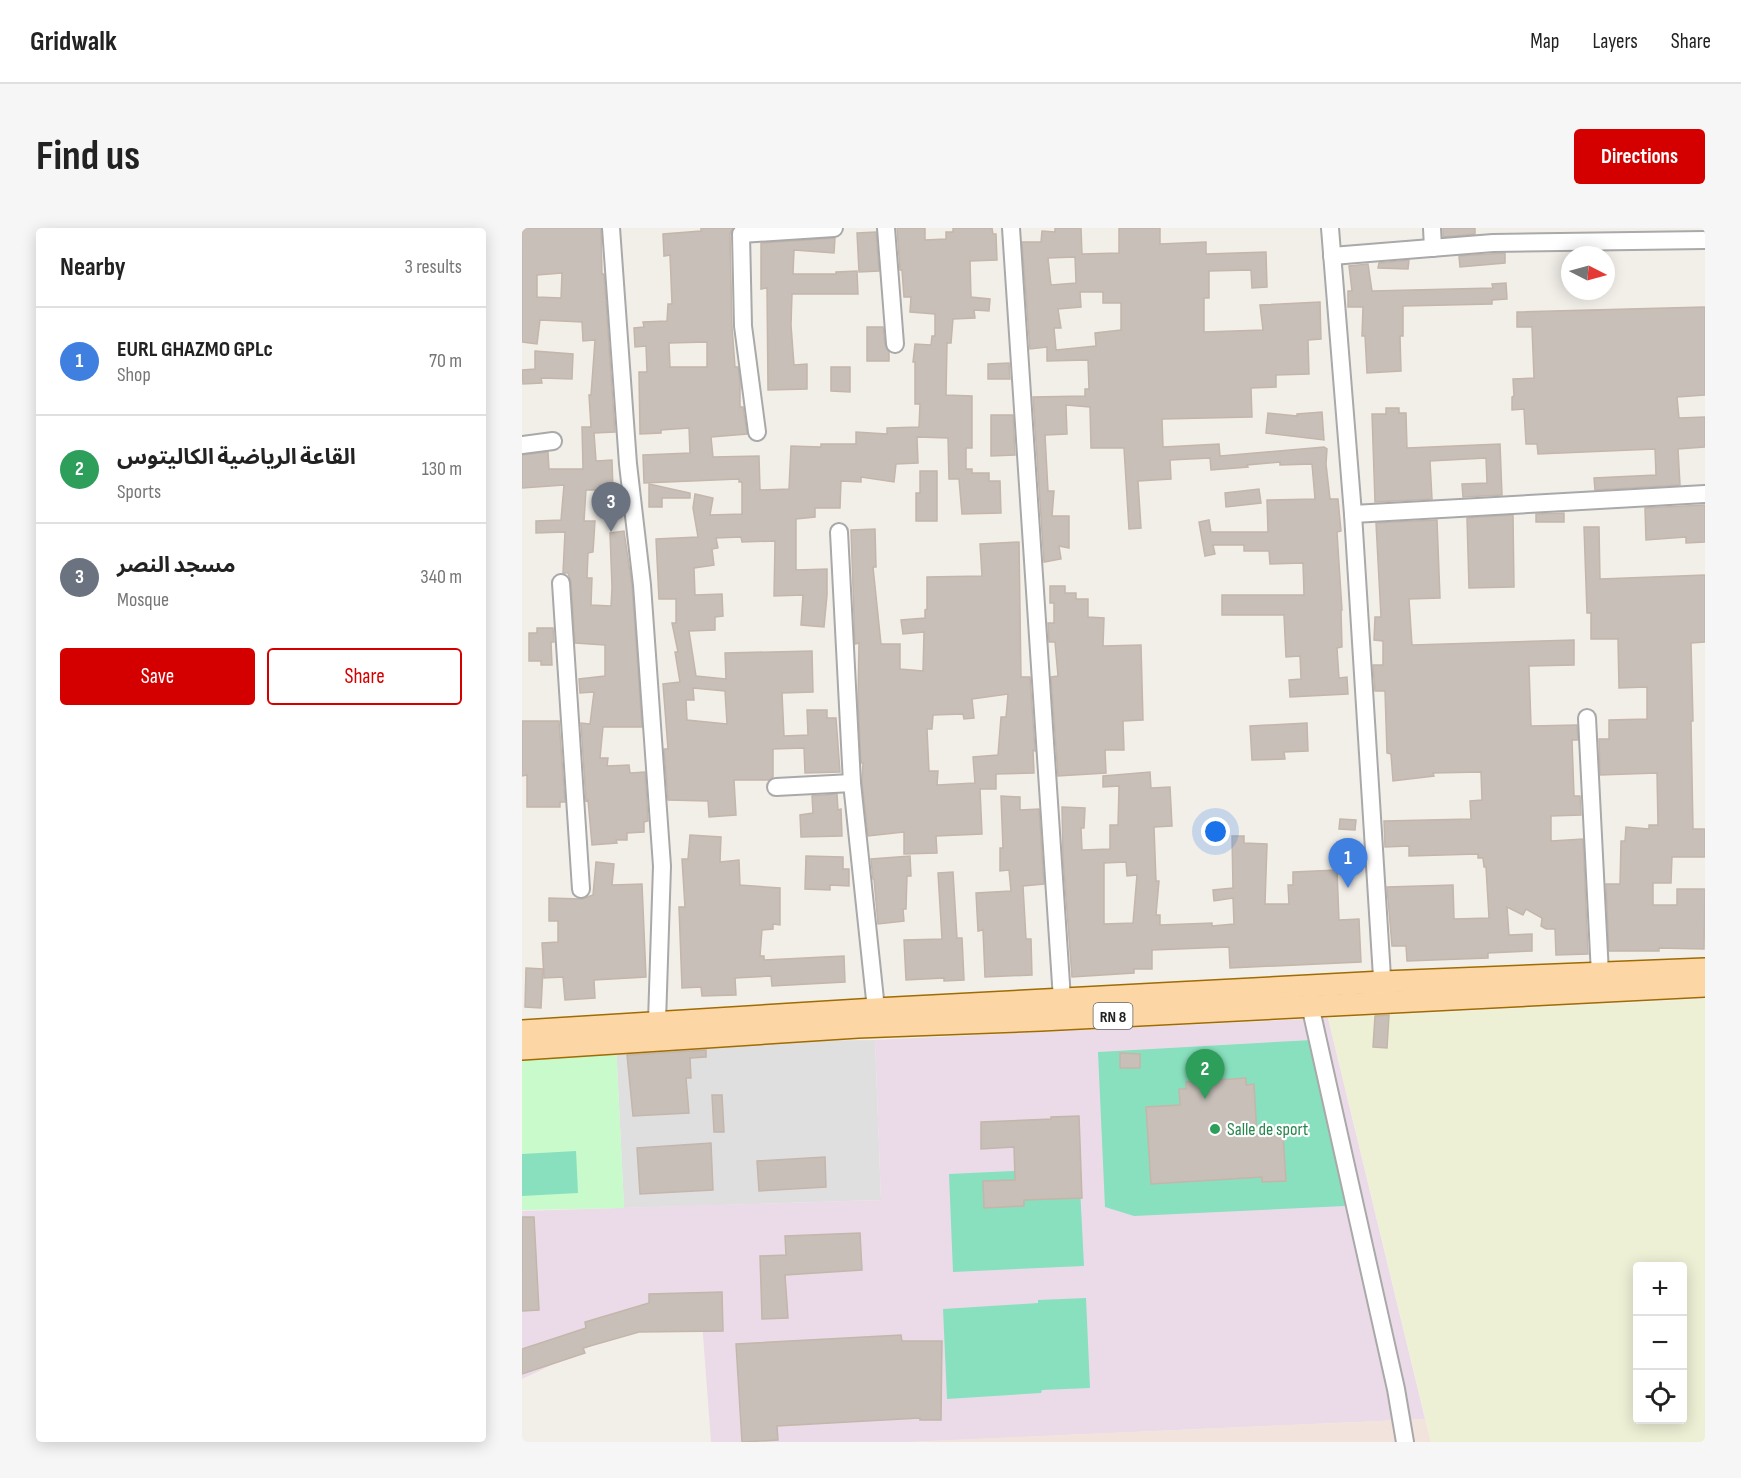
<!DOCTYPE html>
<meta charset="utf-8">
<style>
:root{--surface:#fff;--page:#f6f6f6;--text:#222;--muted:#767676;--line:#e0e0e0;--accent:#d40000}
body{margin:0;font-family:"Sofia Sans Condensed","Noto Sans Arabic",sans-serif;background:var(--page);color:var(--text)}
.controls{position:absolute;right:18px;bottom:18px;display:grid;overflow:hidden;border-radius:6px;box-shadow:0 3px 15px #0003}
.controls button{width:54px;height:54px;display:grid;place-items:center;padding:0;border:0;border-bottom:2px solid var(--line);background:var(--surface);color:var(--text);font:30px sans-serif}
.compass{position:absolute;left:1039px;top:18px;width:54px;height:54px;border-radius:50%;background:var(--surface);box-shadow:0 3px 15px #0003;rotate:96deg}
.you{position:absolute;left:694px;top:604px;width:21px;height:21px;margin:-15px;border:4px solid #fff;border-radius:50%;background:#1a73e8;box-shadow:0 0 0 9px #1a73e833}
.badge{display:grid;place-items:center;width:39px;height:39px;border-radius:50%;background:var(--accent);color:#fff;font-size:20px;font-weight:700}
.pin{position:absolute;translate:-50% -50px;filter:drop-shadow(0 2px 3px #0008)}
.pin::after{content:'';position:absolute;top:32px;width:21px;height:18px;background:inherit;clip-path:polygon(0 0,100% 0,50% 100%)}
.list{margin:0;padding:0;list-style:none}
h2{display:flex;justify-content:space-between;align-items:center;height:78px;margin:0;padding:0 24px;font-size:26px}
h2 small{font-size:20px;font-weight:400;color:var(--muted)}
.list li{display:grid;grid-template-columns:39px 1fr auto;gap:18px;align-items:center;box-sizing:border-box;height:108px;padding:0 24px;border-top:2px solid var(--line)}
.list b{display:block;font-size:22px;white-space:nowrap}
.list p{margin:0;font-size:20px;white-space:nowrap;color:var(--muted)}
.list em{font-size:20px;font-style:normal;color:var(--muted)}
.actions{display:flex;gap:12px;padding:18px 24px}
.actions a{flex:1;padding:14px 0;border:2px solid var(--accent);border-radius:6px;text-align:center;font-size:21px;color:var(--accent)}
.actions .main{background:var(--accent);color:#fff}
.icon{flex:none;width:33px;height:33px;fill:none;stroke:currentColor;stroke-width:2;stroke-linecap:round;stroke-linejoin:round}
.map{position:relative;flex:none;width:1183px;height:1214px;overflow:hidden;border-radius:6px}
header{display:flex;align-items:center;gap:36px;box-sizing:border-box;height:84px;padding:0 30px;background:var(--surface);border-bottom:2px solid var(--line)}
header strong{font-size:28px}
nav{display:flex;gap:33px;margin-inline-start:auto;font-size:21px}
.intro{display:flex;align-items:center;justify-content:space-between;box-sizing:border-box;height:144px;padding:0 36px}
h1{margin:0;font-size:42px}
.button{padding:15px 27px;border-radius:6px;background:var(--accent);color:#fff;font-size:21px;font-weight:700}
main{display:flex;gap:36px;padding:0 36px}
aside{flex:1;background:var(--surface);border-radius:6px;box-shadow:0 3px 15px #0003}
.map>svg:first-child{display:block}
</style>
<header>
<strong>Gridwalk</strong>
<nav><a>Map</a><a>Layers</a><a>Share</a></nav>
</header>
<div class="intro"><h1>Find us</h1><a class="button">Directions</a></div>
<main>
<aside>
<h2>Nearby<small>3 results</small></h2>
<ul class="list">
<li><span class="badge" style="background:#3f7fe0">1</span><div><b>EURL GHAZMO GPLc</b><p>Shop</p></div><em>70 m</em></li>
<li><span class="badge" style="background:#2e9e5b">2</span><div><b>القاعة الرياضية الكاليتوس</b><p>Sports</p></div><em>130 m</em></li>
<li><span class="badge" style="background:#6b7280">3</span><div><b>مسجد النصر</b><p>Mosque</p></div><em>340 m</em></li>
</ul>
<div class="actions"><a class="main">Save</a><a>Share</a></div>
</aside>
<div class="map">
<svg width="1183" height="1214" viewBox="0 0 1183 1214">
<rect width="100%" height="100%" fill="#f2efe9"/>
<path fill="#e0dfdf" d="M353 812 359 972 102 980 94 815Z"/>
<path fill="#ebdbe8" d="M806 790 903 1191 391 1214H189L178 1067 0 1151V983L359 972 353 812Z"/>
<path fill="#f3e3dd" d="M903 1191 909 1214H384Z"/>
<path fill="#eef0d5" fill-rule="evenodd" d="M1183 771V1214H909L806 790ZM1116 1038H1160V1192H1116Z"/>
<path fill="#c8facc" d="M94 815 102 980 0 982V821Z"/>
<g fill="#88e0be">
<path d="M790 812 823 978 612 988 583 979 576 824Z"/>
<path d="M54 923 56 965 0 968V926Z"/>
<path d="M557 940 562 1038 431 1044 427 946Z"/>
<path d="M564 1070 568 1160 520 1162 519 1165 425 1171 421 1081 516 1075V1072Z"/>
</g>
<g fill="#c7bfb8" stroke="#c4b6ab" stroke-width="1.5" fill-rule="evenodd">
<path d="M0 0H79L80 46H82L93 204 72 205 74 233 90 232 91 262H64L62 293H73L71 324 66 325 65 350H70L69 377 89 378 90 359 88 305 102 303 110 358 120 499H81L78 530H86L85 538 107 537 108 545 123 544 126 593 122 594V604L105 605V612H94L95 615 70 617 66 572 64 573 59 495 68 496 72 464 58 465 57 451 83 448V417L53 415 49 354 46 345H41L43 304 14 305V293L39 292 42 257 0 260V227L26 224 27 241H61L60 199H69L67 167H69L73 112 61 113 60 94 18 92 15 116 0 114ZM40 45 39 70 15 69V47Z"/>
<path d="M179 0H211L208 6 210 98 213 139H216L218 154V179H221L225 206 189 209 191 229 237 228 238 262 267 261 269 218 299 219V216H334V204L365 206V200L397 199 398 176H393V134H391L393 116 409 117 410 108H413V86L388 84 389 69H382L380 42H378L375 0H403V12L424 11V4H431V0H470L471 6H474L475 32 448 33 449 69 468 71 467 83 452 82 453 90 431 91 429 115H425L424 167 450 168V220H444V241H450V245H467V253H478L479 285 440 286 437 251H427L426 210 395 209 396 235 374 236 372 254 339 249V254L319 253 318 280H293V289L274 291V342L305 341V367L302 399 279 397 281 367 252 368 253 313 220 314 219 309 194 310 196 320 190 321 192 337 172 340 173 367 200 366 201 388 193 389V402L167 403 174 448 204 451 203 425 290 423 291 464 260 465 262 508 286 507 285 482H305V490H314L318 544 283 545 282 520 251 521V549L247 552H212L214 587 187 589 186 573 146 572 142 521H146L141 456 158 454 153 424H156L150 395H154V371H137L134 311 176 309 171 280 173 266 191 270 188 287 220 286V254H217V251L122 255 121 227 168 225 167 200 139 202V205L118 206 117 144H125L124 118 113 119 112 100 122 99 121 94 145 93 146 76H150L148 27 142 28 141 6 179 3ZM185 114V139H148L147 115ZM171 460 203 463 205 496 165 492 164 472H172Z"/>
<path d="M533 0H559L560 26 597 25V0H638V16L684 14V26L744 24 745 59 730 60 729 42 687 43V70H682V104L741 102 738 77 798 74 799 111 786 112 787 146 754 147V159L729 160 730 189 640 191 641 219 697 216 698 228 802 219 805 221 804 236 808 271H816L819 303 815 304 820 382H819L820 419 815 420 817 450 825 449 826 466 768 469 767 452 779 451 778 428 764 429 762 387H700V367H782L781 335 748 336 747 323H722V317H691L693 326 683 328 677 294 687 292 689 304H746L745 272 793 271 790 236 758 237V234L725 237 726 239 689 242 688 230 648 232 649 251 616 253 619 300 607 301 602 220H569L568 179 544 177 545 206 523 207 526 263H532L530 288H547V320L537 318 539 331 522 334 511 169 563 168V161H567L566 132 525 133V119L508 121 500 14H519L520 3 533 4ZM553 29 554 55 529 57 526 30ZM558 64H581V75H599V102L573 105 574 118 534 122 532 100H539L536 81 559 79Z"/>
<path d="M921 0H953V6L921 9Z"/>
<path d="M354 4 357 43 337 44 335 5Z"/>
<path d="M313 10 312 25 272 22 271 46H314V44L335 43 336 66H270L269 97 272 137 285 136V161L246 162 245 60 239 61V15Z"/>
<path d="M983 25V35L938 39 937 28Z"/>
<path d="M887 32 886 41 856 40 857 35Z"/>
<path d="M846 36 850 63 971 60 970 56 984 55 985 71 970 72V76L881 78V108H878L879 143 845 145 843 108H840L841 79H826V63H830L827 38Z"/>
<path d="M1183 79V167L1155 169 1157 190 1183 189V219L1156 221 1158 257 1073 262 1072 250 1134 247 1133 221 1016 226 1015 216H1004L1002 181 990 182V169L992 168 991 151 1012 150 1010 99H995V84Z"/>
<path d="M345 99H361L363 117 367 124V133H345Z"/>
<path d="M13 123 51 126 50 151 19 150 20 155 1 156 0 142 13 141Z"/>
<path d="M487 135 488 151H466V136Z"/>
<path d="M309 139H328V164L309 163Z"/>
<path d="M864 180H877V185H884L885 220 978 216 980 267 941 269 940 256 965 255 964 230 908 233 910 271 853 274 850 186H864Z"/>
<path d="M800 184 802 212 744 205 746 185 775 188V186Z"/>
<path d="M469 187H491L493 227 469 228Z"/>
<path d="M398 243H415V293H394V265H398Z"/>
<path d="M127 256 168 265V270H140V279H127Z"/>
<path d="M737 261 739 275 704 279 703 265Z"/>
<path d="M1183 277V314L1164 315V309L1124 312 1123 280Z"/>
<path d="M1042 285V294H1014V286Z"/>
<path d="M991 287 992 359 947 360 945 290Z"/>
<path d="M915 292 918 370 887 371 890 417 1052 412V437L1007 438 1009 498 1055 497 1056 512H1050L1052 568H1058L1059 587 1029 588V613L1061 611 1066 726 1034 727 1033 701H1024L1019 698 1020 690 1004 681 1001 687 985 679 987 707 1010 706V723L966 725V730L885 733 884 718H870L865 659 931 657 932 691 967 690 964 639H962L961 630H956V626L887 628V618L863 619 862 593 949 591 948 573 960 572 959 544 911 545 912 548 871 553 869 526 865 525 863 463H853L851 437H861V413L852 412 853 389H859L854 295Z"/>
<path d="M1062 299H1077L1078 351 1183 347V414L1169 415 1171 493H1169L1171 601H1183V629H1150L1149 655H1131V677H1155V661H1183L1182 721 1137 720V723H1087L1084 656H1098L1099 613H1103L1104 599 1127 601V597H1136L1135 545 1078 547 1077 511H1087V492L1125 491V459L1097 460 1096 411H1069V385H1065Z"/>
<path d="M353 301 354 339H351L359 416H378V441L401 443 402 404 381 406 379 392 403 390V382L405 381V349L460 348 458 316 497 314 499 449H508L513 523 511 522 512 545 474 546V561H458L460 606 414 608 415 625 382 626V604L346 608 340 554 341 535H339L336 471 337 415 333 416 329 302ZM486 466 484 489H479L476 527 451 529 453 555 415 557 416 543H407L405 501H410L411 487 441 486 442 491 452 490 450 471Z"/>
<path d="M528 358H543V365H554V371H566V389L582 390 581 418 619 417 621 492 601 493 602 522H583L584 545 536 548 529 449 536 448 533 414H527L526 395H532V375H528Z"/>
<path d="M15 400H31L32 414H29L30 437H19V433H7V405H15Z"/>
<path d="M0 493H37L43 574H38V579H5V547L0 548Z"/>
<path d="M785 495 786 523 762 524 763 531 730 532 728 498Z"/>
<path d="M628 544 629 560 648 559 650 598 632 599 634 653H637L634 687H638V697L690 695V698L712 696 711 670 692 673 691 662 711 660 710 608H722V615L745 616 743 676H767L766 657H771V644L815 642 817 692 837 691 839 734 708 740 707 719 630 722V741H612V745L550 749 541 629 540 579 563 580 562 600H559L560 622 588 621V597H596L597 558 581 559V548ZM604 634 605 648 615 647 611 695 582 696V635Z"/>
<path d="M315 566 316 582 319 581 320 608 279 609 278 587 291 585 290 568Z"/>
<path d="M479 568 498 569V582L517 581 522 656 501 658 504 711H509L510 747 463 749 461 702 456 703 454 665 489 663 487 642 478 643V620H481Z"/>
<path d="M818 591 834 592 833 602 817 601Z"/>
<path d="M168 607 199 609 198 634 217 632 218 657 258 660V697L251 696V701L240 702 238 728H242V732L322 728 323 754 250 758 249 748 213 750 214 767 180 768 179 759 160 760 157 679H163L160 631H166Z"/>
<path d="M284 628 321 629V641H327V658L308 657V662L283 661Z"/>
<path d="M388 628 389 648H385L384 681H381L382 693 356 696 352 651H351L349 631Z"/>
<path d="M74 634 92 636 90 657 120 656 124 749 72 752 73 770 43 772 41 749 22 750 20 715 36 714V693H27V670L60 671 71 667Z"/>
<path d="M431 644 435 710H440L442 752 422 753V750L384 752 382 712 420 711 416 645Z"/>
<path d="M4 740 21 741 19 780 3 779Z"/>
<path d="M867 787 865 820 851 819 853 788Z"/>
<path d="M184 822V829L168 830 169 850H164L167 885 111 888 105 827Z"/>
<path d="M598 825 618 826V840H598Z"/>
<path d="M724 850V857L732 856 735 908 761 907 764 953 740 954V949L629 956 624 879 658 877 657 861H664V854Z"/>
<path d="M190 867H200L202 904H192Z"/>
<path d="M557 888 560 970 502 972V978L462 980 461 953 493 952 492 919 459 921V894L529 891V889Z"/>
<path d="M189 915 191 962 118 966 115 920Z"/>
<path d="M303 929 304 959 237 963 235 933Z"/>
<path d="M0 989H12L17 1082 0 1083Z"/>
<path d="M338 1005 340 1042 263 1047 266 1090 240 1091 238 1028 264 1027 263 1008Z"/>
<path d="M200 1064 201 1103 117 1104 61 1120 63 1125 0 1146V1121L64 1100 63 1094 127 1075V1066Z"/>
<path d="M379 1107 380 1113H420L419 1192H398V1190L255 1198 256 1212 220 1214 214 1116Z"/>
</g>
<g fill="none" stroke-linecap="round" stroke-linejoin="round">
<g stroke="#a9a9a9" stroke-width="20">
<g id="minor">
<path d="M89 0 106 236 120 357 140 638 135 794"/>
<path d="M364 0 373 116"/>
<path d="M489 0 540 771"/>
<path d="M808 0 831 286 861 765"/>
<path d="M910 0 911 20"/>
<path d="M810 28 971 15 1183 12"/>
<path d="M235 204 221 98 219 6 312 0"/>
<path d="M0 217 31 213"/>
<path d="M831 286 1183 266"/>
<path d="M317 304 330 555 354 781"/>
<path d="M39 355 59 661"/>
<path d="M1065 490 1078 746"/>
<path d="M254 559 330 555"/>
<path d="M788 777 874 1161 883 1214"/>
</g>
</g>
<g stroke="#a06b00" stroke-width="24">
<g id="major">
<path d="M0 803 354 781 861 754 1183 741"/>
<path d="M0 821 336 799 519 792 1183 758"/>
</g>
</g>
<use href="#minor" stroke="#fff" stroke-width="16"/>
<use href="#major" stroke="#fcd6a4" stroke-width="21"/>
</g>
<circle fill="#2e9e5b" stroke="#fff" stroke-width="2" cx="693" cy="901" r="6"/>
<g text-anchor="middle" stroke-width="4.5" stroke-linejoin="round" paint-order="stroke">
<rect fill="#fff" stroke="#646464" stroke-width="1.5" x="571.5" y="775" width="39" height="26" rx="4.5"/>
<g font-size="16" font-weight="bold" fill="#222">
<text x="591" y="794">RN 8</text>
</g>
<g font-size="18" fill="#27864d" stroke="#fff" text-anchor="start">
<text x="705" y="907">Salle de sport</text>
</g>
</g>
</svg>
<div class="controls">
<button>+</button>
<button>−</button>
<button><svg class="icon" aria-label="locate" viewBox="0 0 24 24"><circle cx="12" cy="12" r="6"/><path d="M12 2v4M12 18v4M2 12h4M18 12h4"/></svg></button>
</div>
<svg class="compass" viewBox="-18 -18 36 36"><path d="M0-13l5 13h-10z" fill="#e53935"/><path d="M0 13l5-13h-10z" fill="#767676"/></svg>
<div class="you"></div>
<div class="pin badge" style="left:826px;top:660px;background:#3f7fe0">1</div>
<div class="pin badge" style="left:683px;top:871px;background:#2e9e5b">2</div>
<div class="pin badge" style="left:89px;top:304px;background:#6b7280">3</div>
</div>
</main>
